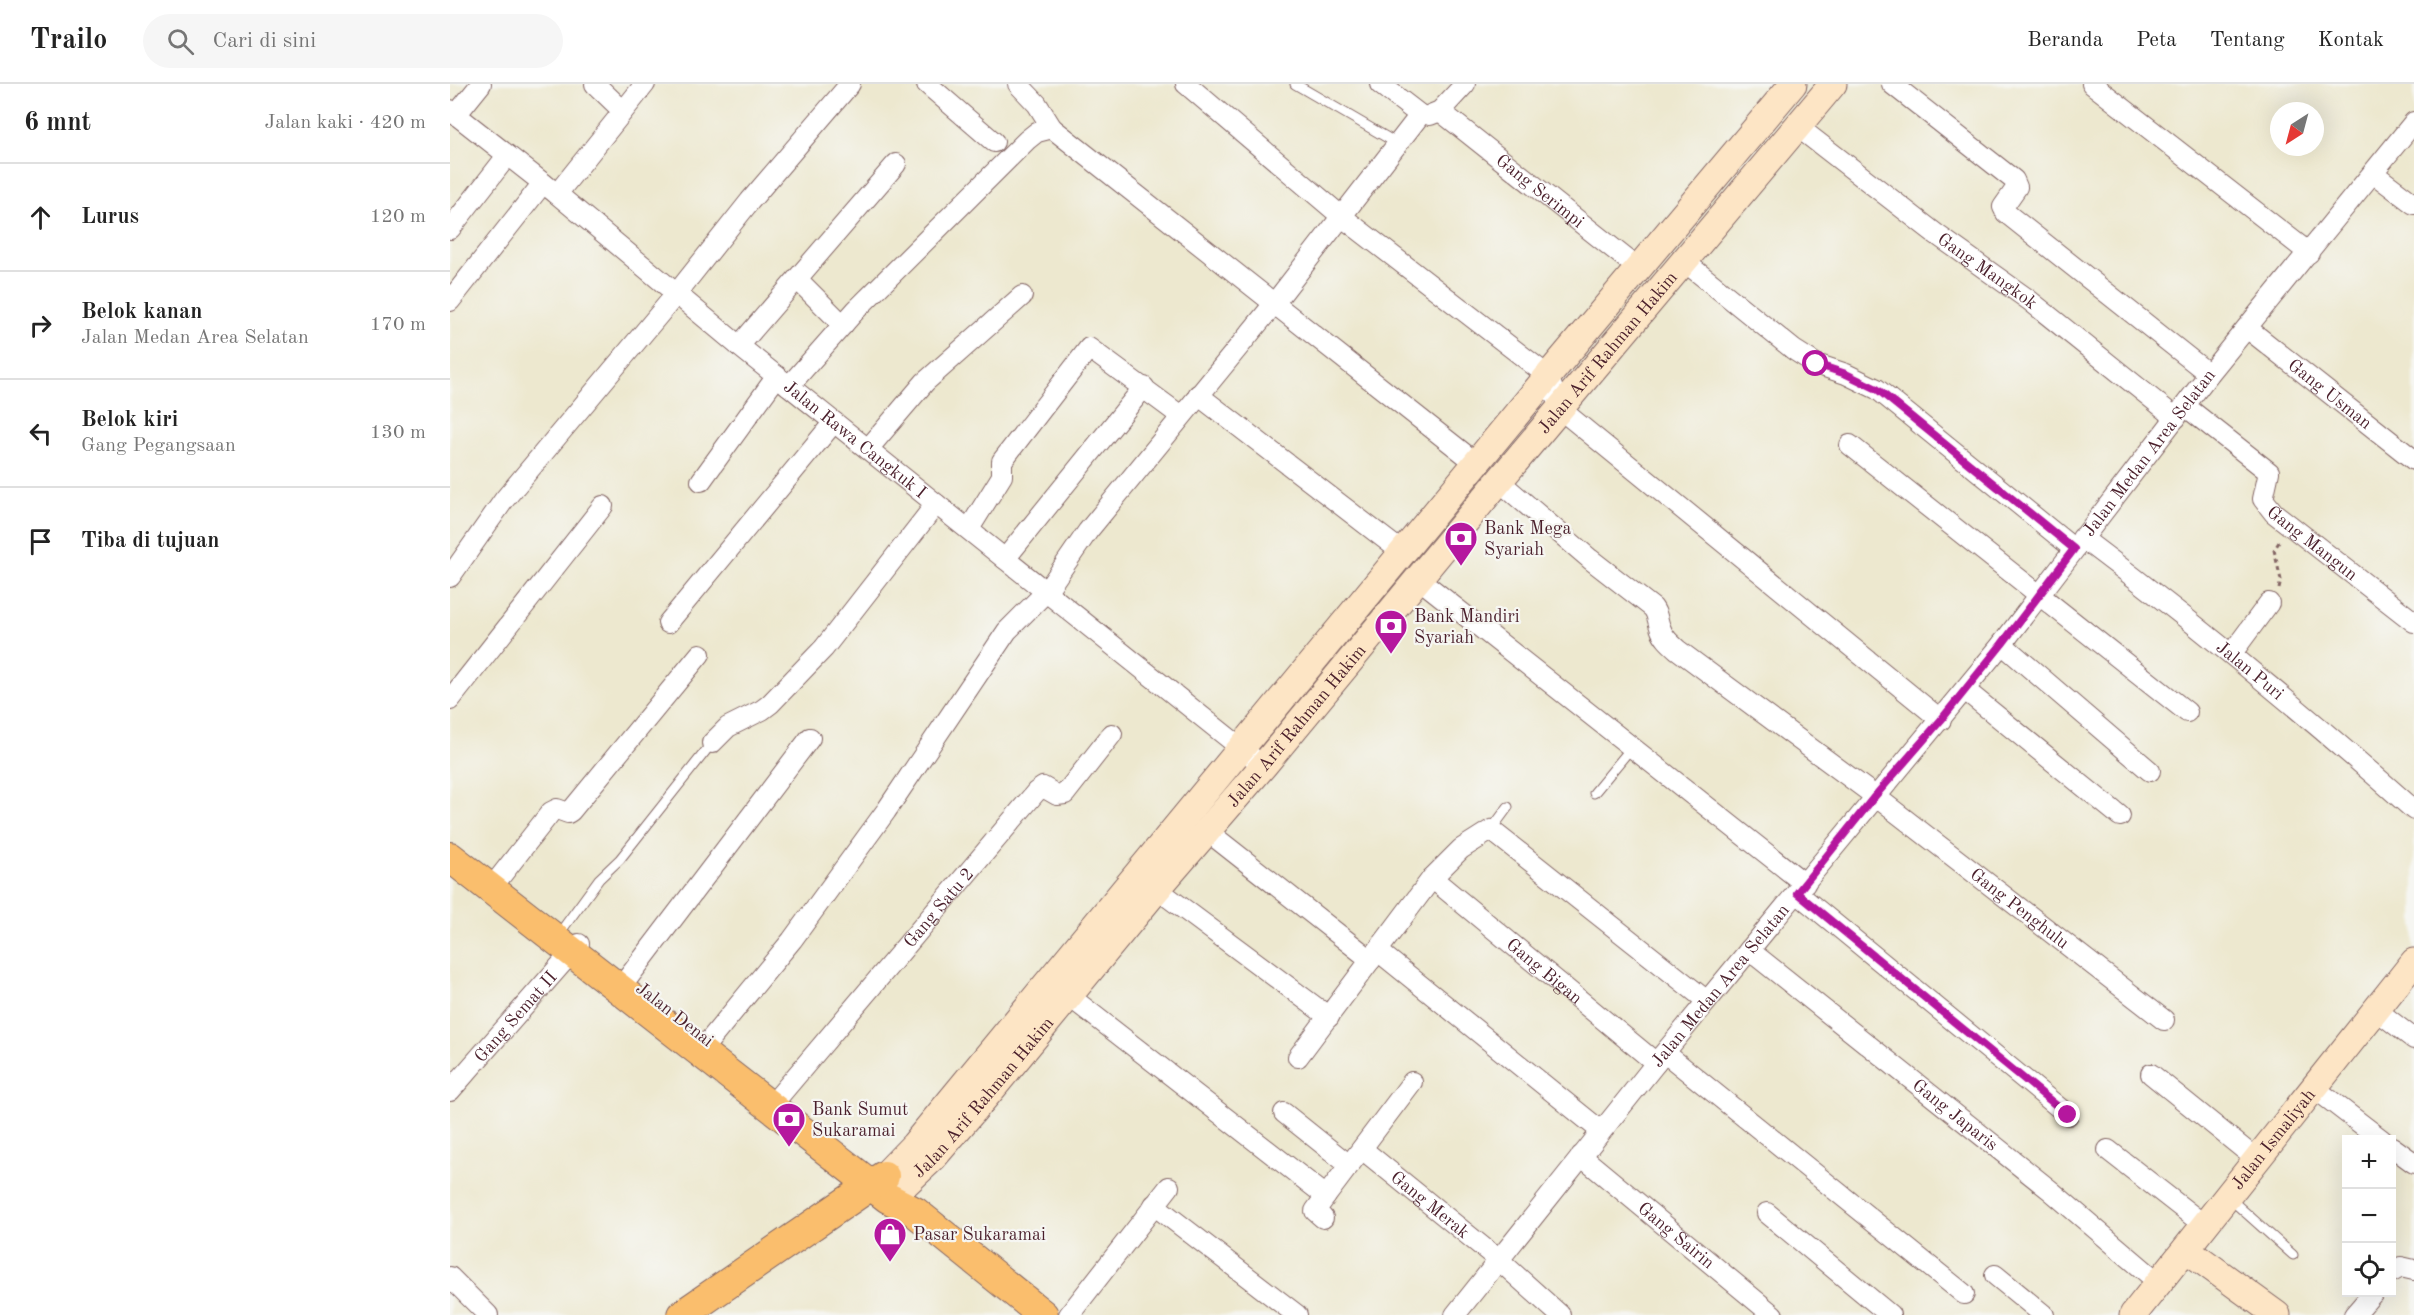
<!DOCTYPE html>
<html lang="id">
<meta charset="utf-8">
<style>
:root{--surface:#fff;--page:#f6f6f6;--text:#222;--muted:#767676;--line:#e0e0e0}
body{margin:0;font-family:"Old Standard TT",serif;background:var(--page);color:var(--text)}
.controls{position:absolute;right:18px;bottom:18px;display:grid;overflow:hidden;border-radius:0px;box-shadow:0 6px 24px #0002}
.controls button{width:54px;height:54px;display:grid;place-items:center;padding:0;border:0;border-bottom:2px solid var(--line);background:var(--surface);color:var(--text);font:30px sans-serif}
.compass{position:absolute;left:1820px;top:18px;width:54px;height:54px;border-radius:50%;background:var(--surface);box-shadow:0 6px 24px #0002;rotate:216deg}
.stop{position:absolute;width:18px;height:18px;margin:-14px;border:4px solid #b5179e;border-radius:50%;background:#fff}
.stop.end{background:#b5179e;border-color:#fff;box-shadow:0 2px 6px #0008}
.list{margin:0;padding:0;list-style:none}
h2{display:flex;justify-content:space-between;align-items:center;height:78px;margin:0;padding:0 24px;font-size:26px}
h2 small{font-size:20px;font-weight:400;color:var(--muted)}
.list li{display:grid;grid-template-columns:39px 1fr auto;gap:18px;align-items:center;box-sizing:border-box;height:108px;padding:0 24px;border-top:2px solid var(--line)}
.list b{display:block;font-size:22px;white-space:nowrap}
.list p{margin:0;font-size:20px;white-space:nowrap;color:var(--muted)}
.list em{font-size:20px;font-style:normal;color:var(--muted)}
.icon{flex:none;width:33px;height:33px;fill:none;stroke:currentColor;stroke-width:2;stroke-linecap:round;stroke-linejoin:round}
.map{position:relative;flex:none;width:1964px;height:1231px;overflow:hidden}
header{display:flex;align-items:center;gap:36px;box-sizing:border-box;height:84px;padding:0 30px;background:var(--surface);border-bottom:2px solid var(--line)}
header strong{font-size:28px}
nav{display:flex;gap:33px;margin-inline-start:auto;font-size:21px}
.search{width:420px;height:54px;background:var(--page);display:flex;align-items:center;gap:15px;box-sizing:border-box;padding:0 21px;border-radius:33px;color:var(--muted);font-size:22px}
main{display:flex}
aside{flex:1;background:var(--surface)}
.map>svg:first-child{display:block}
</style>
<header>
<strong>Trailo</strong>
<div class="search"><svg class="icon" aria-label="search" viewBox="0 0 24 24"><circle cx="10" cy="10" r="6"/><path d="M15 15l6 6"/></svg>Cari di sini</div>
<nav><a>Beranda</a><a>Peta</a><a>Tentang</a><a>Kontak</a></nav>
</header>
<main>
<aside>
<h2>6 mnt<small>Jalan kaki · 420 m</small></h2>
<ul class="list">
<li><svg class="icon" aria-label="ahead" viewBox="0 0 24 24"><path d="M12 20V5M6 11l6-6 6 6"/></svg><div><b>Lurus</b></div><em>120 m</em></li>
<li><svg class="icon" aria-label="right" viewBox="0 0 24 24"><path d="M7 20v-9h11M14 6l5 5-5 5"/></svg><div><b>Belok kanan</b><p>Jalan Medan Area Selatan</p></div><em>170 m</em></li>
<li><svg class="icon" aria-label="left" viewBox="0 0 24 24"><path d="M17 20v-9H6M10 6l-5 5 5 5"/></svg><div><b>Belok kiri</b><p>Gang Pegangsaan</p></div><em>130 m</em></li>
<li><svg class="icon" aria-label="arrive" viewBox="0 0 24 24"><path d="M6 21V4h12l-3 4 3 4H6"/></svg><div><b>Tiba di tujuan</b></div></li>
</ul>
</aside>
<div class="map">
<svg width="1964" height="1231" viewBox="0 0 1964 1231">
<rect width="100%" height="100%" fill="#f6f6f2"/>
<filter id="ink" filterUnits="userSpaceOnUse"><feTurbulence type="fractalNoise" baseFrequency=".0167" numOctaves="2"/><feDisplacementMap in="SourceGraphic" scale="12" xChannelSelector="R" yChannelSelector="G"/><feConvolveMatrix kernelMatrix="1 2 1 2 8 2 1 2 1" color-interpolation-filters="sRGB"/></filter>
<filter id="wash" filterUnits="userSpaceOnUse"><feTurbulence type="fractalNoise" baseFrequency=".008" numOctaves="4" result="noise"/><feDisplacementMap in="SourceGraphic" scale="24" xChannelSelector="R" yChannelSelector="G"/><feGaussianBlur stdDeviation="1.35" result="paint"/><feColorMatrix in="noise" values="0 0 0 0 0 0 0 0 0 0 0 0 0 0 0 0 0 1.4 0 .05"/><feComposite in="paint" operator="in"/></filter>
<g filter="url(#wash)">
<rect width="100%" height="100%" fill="#ede8cf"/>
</g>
<g filter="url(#ink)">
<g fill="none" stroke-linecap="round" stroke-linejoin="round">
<g stroke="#836564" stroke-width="11">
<g id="lane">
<path d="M845 0 948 60"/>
<path d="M1144 709 1182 663"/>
<path d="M1041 746 1058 723"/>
<path d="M114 843 149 795 170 775 262 659"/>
<path d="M1778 1113 1843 1171"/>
</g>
</g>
<g stroke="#836564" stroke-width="22">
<g id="street">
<path d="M145 0 173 27"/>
<path d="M477 0 544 58"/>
<path d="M568 0 587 20 602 44 1026 379"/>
<path d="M736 0 891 132 1098 292 1110 325 1491 636"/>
<path d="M930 0 970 31"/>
<path d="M1442 0 1564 96 1567 103 1553 123 1556 129 1759 290"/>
<path d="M1642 0 1859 169"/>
<path id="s1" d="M0 26 107 110 289 262 801 672"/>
<path id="s2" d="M990 27 1189 185"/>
<path d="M6 31 31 0"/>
<path d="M980 31 990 27 1015 0"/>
<path id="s3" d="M1348 43 1486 150 1579 216 1726 334"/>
<path d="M1923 89 1964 120"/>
<path d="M107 110 195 0"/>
<path d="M0 145 57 72"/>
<path d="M1235 178 1344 266 1366 280 1396 290 1427 305 1624 465"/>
<path d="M348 196 393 241"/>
<path d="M0 217 93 99"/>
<path id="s4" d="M1797 244 1964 376"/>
<path d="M289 262 446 80"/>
<path d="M339 302 406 226 577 56 587 48 602 44"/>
<path d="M748 311 952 468"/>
<path id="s5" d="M1735 322 1819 388 1813 415 1824 429 1964 538"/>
<path d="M1400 361 1737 628"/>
<path d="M418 365 475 298 572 212"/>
<path d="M251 397 327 292"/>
<path id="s6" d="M1049 397 1140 475 1203 524C1208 531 1207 535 1210 543 1213 553 1220 559 1228 566L1425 712 1714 936"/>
<path d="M519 445 552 392V377L639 264 731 332"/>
<path id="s7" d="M1632 454C1747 540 1857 631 1964 726"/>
<path d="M555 475 694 303"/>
<path d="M0 493 54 416 227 209 300 117 400 0"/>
<path d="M969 495 1355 800"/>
<path d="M218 539 384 338"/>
<path d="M1552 560 1700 687"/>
<path d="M1782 569 1819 519"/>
<path d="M1515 606 1670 732"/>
<path d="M0 616 153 422"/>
<path d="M262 659 278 643 312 626 320 620 374 564 486 420"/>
<path d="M757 747 921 876"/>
<path d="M50 793 101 728 107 725 118 729 121 727 250 570"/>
<path id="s8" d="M982 794 1206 979"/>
<path d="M707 805 879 933"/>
<path d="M1347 809 1618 1031"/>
<path id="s9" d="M1299 866 1600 1106 1709 1199"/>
<path d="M928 867 1151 1047"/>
<path d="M178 894 360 654"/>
<path d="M619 912 876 1112 962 998"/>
<path d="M1925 925 1964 955"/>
<path d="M250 968 342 856 436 727 557 547 596 508 638 447 823 221 970 31"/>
<path d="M1215 969 1514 1210"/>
<path d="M848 973 982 794 1011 765 1041 746 1257 917"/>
<path d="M1701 990 1806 1075"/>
<path d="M1863 1003 1932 1056"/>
<path id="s10" d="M0 1007 129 860"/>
<path id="s11" d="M320 1023 586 708 593 703 607 711 615 710 662 650"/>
<path d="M834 1029 899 1081"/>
<path d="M1942 1063 1964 1079"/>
<path id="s12" d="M912 1065 1050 1177 1110 1231"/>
<path d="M1658 1066 1754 1141"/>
<path id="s13" d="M1131 1072 1323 1231"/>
<path d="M704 1121 847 1231"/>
<path d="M1317 1129 1440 1231"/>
<path d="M873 1134 865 1127 876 1112"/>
<path d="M1942 1188 1951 1183 1964 1186"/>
<path d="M1545 1191 1594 1231"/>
<path d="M0 1193 38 1231"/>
<path d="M619 1231 719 1103"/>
<path id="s14" d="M1005 1231 1206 979 1552 560 1759 290 1964 38"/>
<path d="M1904 1231 1924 1208"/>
</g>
</g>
<g stroke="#836564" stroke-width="29">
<g id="secondary">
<path d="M434 1092 464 1061 1098 292 1343 0"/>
<path id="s15" d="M450 1105 483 1074 542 1005 707 805 814 681 1049 397 1383 0"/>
<path d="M1736 1165 1827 1231"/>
<path id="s16" d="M1683 1231 1964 878"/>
</g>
</g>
<g stroke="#836564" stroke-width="32">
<g id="primary">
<path d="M0 773 438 1114 465 1128 593 1231"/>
<path d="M232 1231 434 1092"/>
</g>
</g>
<path stroke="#836564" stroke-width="3" stroke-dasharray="4.5 4.5" stroke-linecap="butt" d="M1829 505 1831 496 1824 466 1831 455"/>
<use href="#lane" stroke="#fff" stroke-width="9"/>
<use href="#street" stroke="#fff" stroke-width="20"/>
<use href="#secondary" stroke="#fde5c5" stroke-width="27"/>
<use href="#primary" stroke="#fabe6d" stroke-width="30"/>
</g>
</g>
<g fill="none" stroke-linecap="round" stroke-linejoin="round" filter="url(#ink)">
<path stroke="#b5179e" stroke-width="8" d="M1366 280 1396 290 1427 305 1624 465 1552 560 1491 636 1425 712 1347 809 1618 1031"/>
</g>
<defs>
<g id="bank-pin" transform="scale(1.725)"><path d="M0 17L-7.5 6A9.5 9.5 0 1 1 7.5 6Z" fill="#b5179e" stroke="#f6f6f2"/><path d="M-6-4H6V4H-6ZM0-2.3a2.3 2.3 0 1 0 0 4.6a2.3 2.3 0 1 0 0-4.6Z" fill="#fff"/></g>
<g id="shop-pin" transform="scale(1.725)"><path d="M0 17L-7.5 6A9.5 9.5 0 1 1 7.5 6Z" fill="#b5179e" stroke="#f6f6f2"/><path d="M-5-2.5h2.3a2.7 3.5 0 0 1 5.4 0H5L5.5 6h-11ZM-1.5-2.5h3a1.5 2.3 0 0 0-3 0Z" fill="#fff"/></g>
</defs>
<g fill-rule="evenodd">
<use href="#bank-pin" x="1011" y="454"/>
<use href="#bank-pin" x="941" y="542"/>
<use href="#bank-pin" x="339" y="1035"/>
<use href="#shop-pin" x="440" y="1150"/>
</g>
<g text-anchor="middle" stroke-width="4.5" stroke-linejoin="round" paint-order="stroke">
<g font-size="18" fill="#4a1f2b" stroke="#f6f6f2">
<text dy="6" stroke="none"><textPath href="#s2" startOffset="128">Gang Serimpi</textPath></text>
<text dy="6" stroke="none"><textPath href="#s3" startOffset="238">Gang Mangkok</textPath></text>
<text dy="6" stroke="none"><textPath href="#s15" startOffset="1096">Jalan Arif Rahman Hakim</textPath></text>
<text dy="6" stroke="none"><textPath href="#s4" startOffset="106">Gang Usman</textPath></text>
<text dy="6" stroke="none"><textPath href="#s1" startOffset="522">Jalan Rawa Cangkuk I</textPath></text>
<text dy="6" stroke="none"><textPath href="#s14" startOffset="1107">Jalan Medan Area Selatan</textPath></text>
<text dy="6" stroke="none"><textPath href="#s5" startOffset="201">Gang Mangun</textPath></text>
<text dy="6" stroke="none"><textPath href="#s7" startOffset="214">Jalan Puri</textPath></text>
<text dy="6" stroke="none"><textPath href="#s15" startOffset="610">Jalan Arif Rahman Hakim</textPath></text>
<text dy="6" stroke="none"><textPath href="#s11" startOffset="261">Gang Satu 2</textPath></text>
<text dy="6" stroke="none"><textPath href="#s6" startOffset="678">Gang Penghulu</textPath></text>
<text dy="6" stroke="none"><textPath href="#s8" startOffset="146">Gang Bigan</textPath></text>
<text dy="6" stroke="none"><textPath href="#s14" startOffset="423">Jalan Medan Area Selatan</textPath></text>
<text transform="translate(225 930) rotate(38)" y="6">Jalan Denai</text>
<text dy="6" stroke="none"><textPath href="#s10" startOffset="99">Gang Semat II</textPath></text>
<text dy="6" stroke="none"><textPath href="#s15" startOffset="124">Jalan Arif Rahman Hakim</textPath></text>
<text dy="6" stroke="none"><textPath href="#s9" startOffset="264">Gang Japaris</textPath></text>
<text dy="6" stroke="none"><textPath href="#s16" startOffset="225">Jalan Ismaliyah</textPath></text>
<text dy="6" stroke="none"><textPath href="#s12" startOffset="88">Gang Merak</textPath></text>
<text dy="6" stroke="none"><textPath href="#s13" startOffset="124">Gang Sairin</textPath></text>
</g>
<g font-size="18" fill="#4a1f2b" stroke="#f6f6f2" text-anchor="start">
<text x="1034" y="450">Bank Mega<tspan x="1034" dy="21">Syariah</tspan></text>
<text x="964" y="538">Bank Mandiri<tspan x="964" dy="21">Syariah</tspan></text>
<text x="362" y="1031">Bank Sumut<tspan x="362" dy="21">Sukaramai</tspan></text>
<text x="463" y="1156">Pasar Sukaramai</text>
</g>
</g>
</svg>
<div class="controls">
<button>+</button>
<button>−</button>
<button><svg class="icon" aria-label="locate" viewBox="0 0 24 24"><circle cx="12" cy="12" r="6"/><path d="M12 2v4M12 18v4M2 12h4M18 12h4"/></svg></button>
</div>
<svg class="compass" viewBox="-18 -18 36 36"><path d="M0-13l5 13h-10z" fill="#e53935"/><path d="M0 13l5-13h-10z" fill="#767676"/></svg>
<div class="stop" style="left:1366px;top:280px"></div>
<div class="stop end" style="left:1618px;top:1031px"></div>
</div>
</main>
